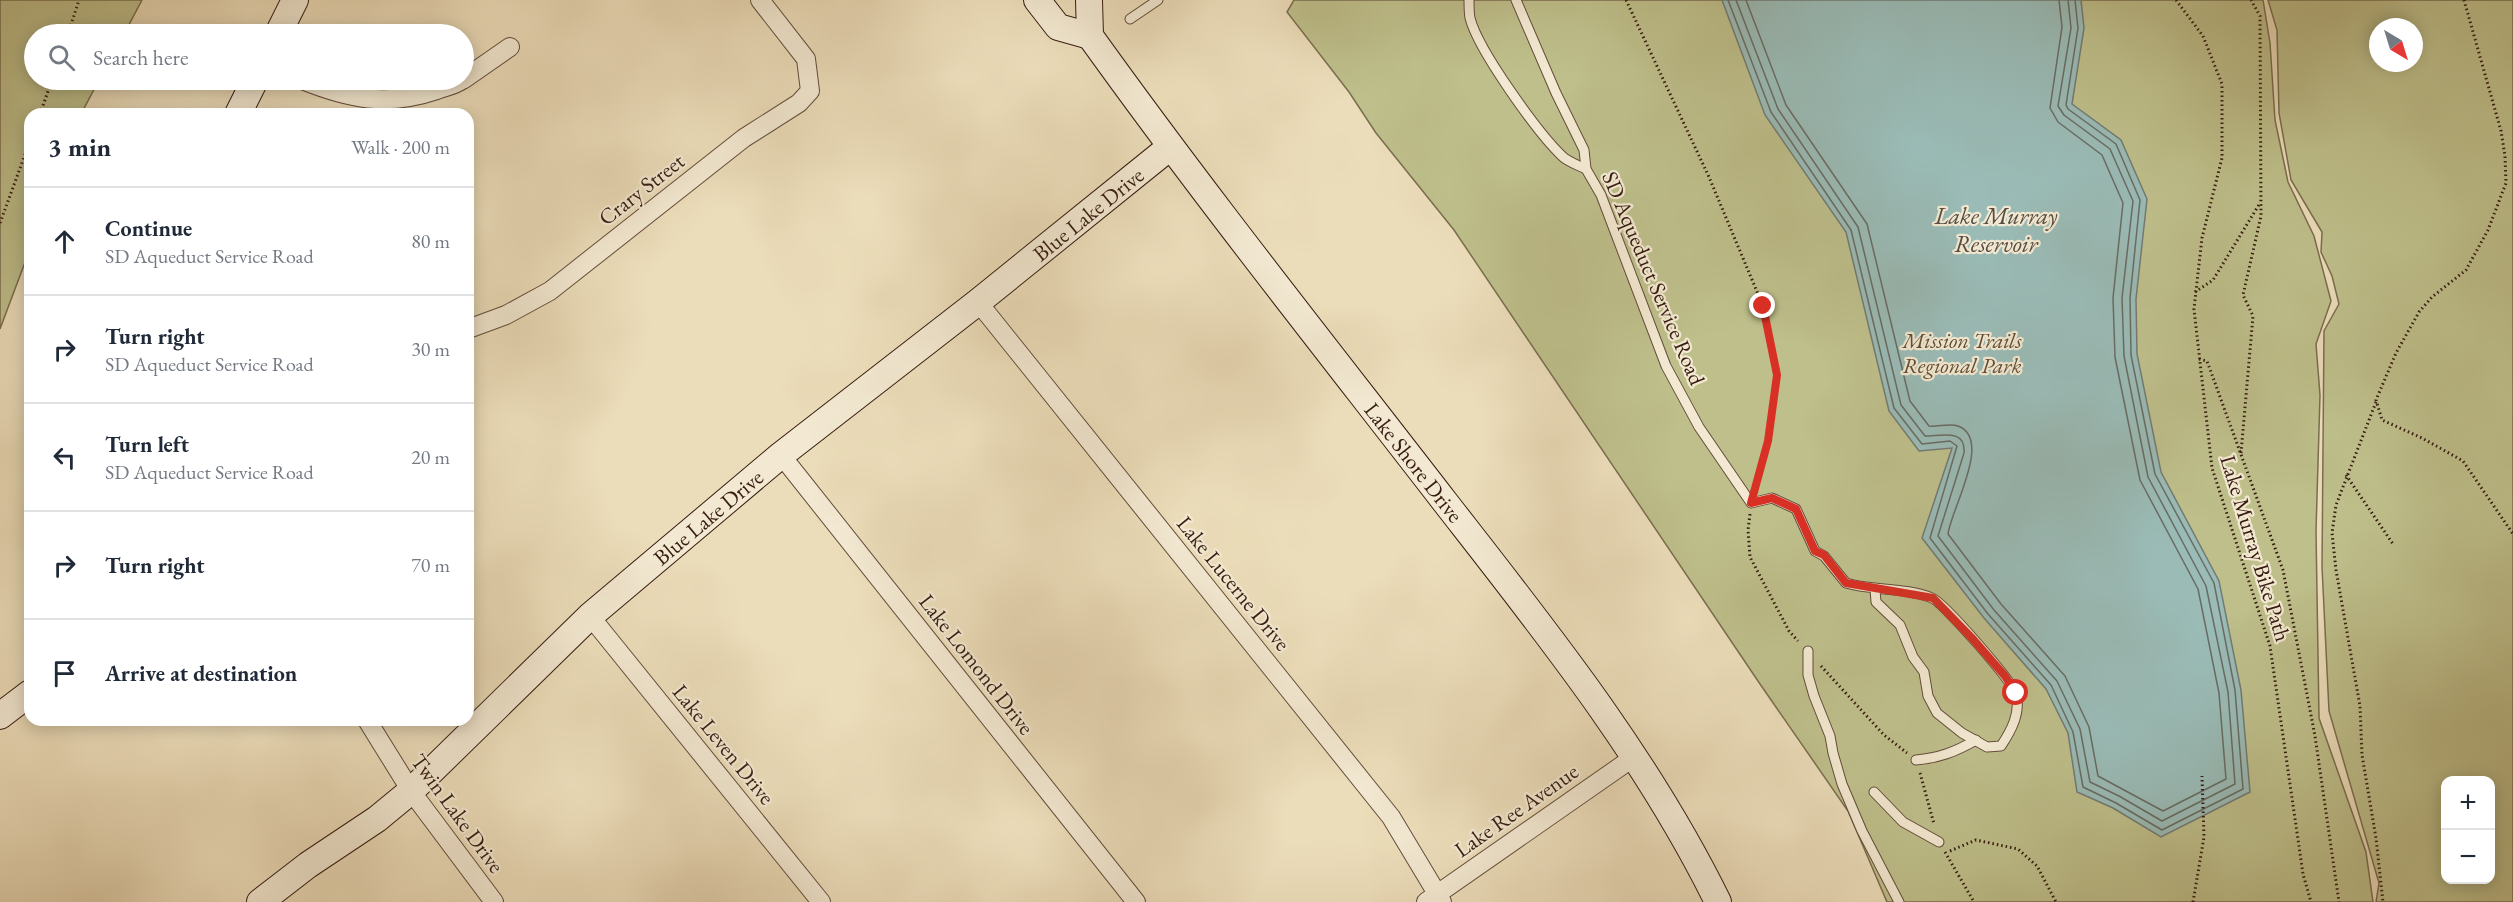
<!DOCTYPE html>
<meta charset="utf-8">
<style>
:root{--surface:#fff;--page:#f2f2f3;--text:#1f2937;--muted:#747a83;--line:#e0e1e3}
body{margin:0;font-family:"EB Garamond",serif;background:var(--page);color:var(--text)}
.controls{position:absolute;right:18px;bottom:18px;display:grid;overflow:hidden;border-radius:12px;box-shadow:0 3px 15px #0003}
.controls button{width:54px;height:54px;display:grid;place-items:center;padding:0;border:0;border-bottom:2px solid var(--line);background:var(--surface);color:var(--text);font:30px sans-serif}
.compass{position:absolute;left:2369px;top:18px;width:54px;height:54px;border-radius:50%;background:var(--surface);box-shadow:0 3px 15px #0003;rotate:142deg}
.stop{position:absolute;width:18px;height:18px;margin:-14px;border:4px solid #d93025;border-radius:50%;background:#fff}
.stop.end{background:#d93025;border-color:#fff;box-shadow:0 2px 6px #0008}
.list{margin:0;padding:0;list-style:none}
h2{display:flex;justify-content:space-between;align-items:center;height:78px;margin:0;padding:0 24px;font-size:26px}
h2 small{font-size:20px;font-weight:400;color:var(--muted)}
.list li{display:grid;grid-template-columns:39px 1fr auto;gap:18px;align-items:center;box-sizing:border-box;height:108px;padding:0 24px;border-top:2px solid var(--line)}
.list b{display:block;font-size:22px;white-space:nowrap}
.list p{margin:0;font-size:20px;white-space:nowrap;color:var(--muted)}
.list em{font-size:20px;font-style:normal;color:var(--muted)}
.icon{flex:none;width:33px;height:33px;fill:none;stroke:currentColor;stroke-width:2;stroke-linecap:round;stroke-linejoin:round}
.map{position:relative;flex:none;width:2513px;height:902px;overflow:hidden}
.search{position:absolute;background:var(--surface);box-shadow:0 3px 15px #0003;left:24px;top:24px;width:450px;height:66px;display:flex;align-items:center;gap:15px;box-sizing:border-box;padding:0 21px;border-radius:33px;color:var(--muted);font-size:22px}
.panel{position:absolute;background:var(--surface);box-shadow:0 3px 15px #0003;left:24px;top:108px;width:450px;height:618px;border-radius:18px}
.map>svg:first-child{display:block}
</style>
<div class="map">
<svg width="2513" height="902" viewBox="0 0 2513 902">
<rect width="100%" height="100%" fill="#ecddba"/>
<filter id="stains"><feTurbulence type="fractalNoise" baseFrequency=".00333" numOctaves="4"/><feColorMatrix values="0 0 0 0 .2 0 0 0 0 .09 0 0 0 0 .02 0 0 0 .5 -.17"/></filter>
<radialGradient id="worn" r=".72"><stop offset=".6" stop-color="#630" stop-opacity="0"/><stop offset="1" stop-color="#630" stop-opacity=".3"/></radialGradient>
<g fill="#bebf8b" stroke="#7a6e4e" stroke-width="1.5" fill-rule="evenodd">
<path d="M0 0H142L124 34H34V80H99L81 114H30V249L0 329Z"/>
<path d="M1294 0H2263L2270 43 2275 120 2288 182 2314 236 2331 301 2316 344 2320 395 2316 531 2319 718 2366 852 2373 902H1887L1848 811 1760 684 1454 230 1376 133 1349 92 1287 12Z"/>
<path d="M2268 0H2513V902H2376L2379 883 2329 711 2322 567 2324 331 2339 304 2332 276 2321 252 2322 232 2291 180 2279 113 2277 30ZM2378 27H2414V63H2378ZM2446 780H2490V880H2446Z"/>
</g>
<path fill="#9abbb6" stroke="#727b74" stroke-width="1.5" d="M1722 0H2081L2084 28 2072 104 2121 140 2147 199 2136 299 2137 354 2161 472 2219 581 2241 690 2250 792 2161 837 2113 808 2077 792 2068 733 2046 689 1984 618 1922 538 1952 448 1919 451 1889 411 1846 232 1765 115Z"/>
<g fill="none" stroke-linecap="round" stroke-linejoin="round">
<g stroke="#686c64" stroke-width="1.5">
<path d="M1728 0 1771 112 1851 230 1894 408 1922 444 1950 441 1957 446 1930 538 1988 614 2051 685 2073 732 2083 787 2116 803 2162 830 2243 789 2235 690 2214 583 2155 474 2131 355 2130 298 2140 200 2116 144 2068 109 2066 105 2078 28 2075 0"/>
<path d="M1736 0 1778 109 1858 227 1901 405 1925 436C1941 436 1966 428 1964 453L1938 536 1994 610 2057 681 2080 729 2090 782 2119 796 2162 821 2235 784 2228 692 2206 586 2148 477 2124 356 2122 298 2133 201 2110 149 2064 115 2058 106 2071 28 2068 0"/>
<path d="M1746 0 1786 105 1867 224 1910 401 1929 426C1938 427 1949 423 1958 426 1993 439 1951 509 1948 534L2001 604 2065 676 2089 727 2098 776 2163 811 2226 779 2219 693 2198 589 2140 480 2115 357 2113 298 2123 203 2102 155 2058 122 2050 108 2062 27 2059 0"/>
</g>
<g stroke="#644c3b" stroke-width="11">
<g id="lane">
<path d="M1469 0C1469 6 1469 13 1470 18 1478 50 1538 133 1562 156 1568 162 1578 165 1586 169"/>
<path d="M1516 0 1556 93 1584 150 1586 169 1601 195 1666 366 1699 427 1751 503 1772 498 1796 509 1815 551 1824 556 1846 583C1873 591 1905 587 1932 598 1944 603 2012 681 2016 694 2021 713 2011 731 2001 746L1987 747 1962 733 1937 713 1928 696 1924 672 1913 657 1900 625 1876 602 1875 589"/>
<path d="M1130 19 1158 0"/>
<path d="M1808 651V675L1814 696 1830 736 1833 753 1842 784 1862 831 1899 902"/>
<path d="M1916 760C1939 758 1955 752 1976 740"/>
<path d="M1874 792 1903 822 1939 842"/>
</g>
</g>
<g stroke="#644c3b" stroke-width="20">
<g id="street">
<path d="M464 79 510 47"/>
<path d="M302 80C349 99 387 107 437 90 445 87 455 85 462 80"/>
<path d="M978 302 1391 817 1442 902"/>
<path d="M468 329 506 315 550 291 744 138 799 103 810 91 806 59 760 0"/>
<path d="M781 455 1136 902"/>
<path d="M590 616 821 902"/>
<path d="M367 720 411 791 494 902"/>
<path d="M1426 902 1634 757"/>
</g>
</g>
<g stroke="#361c11" stroke-width="28">
<g id="secondary">
<path d="M1037 0 1058 27 1090 36"/>
<path d="M1089 0 1090 36"/>
<path d="M278 34 295 0"/>
<path d="M1090 36C1204 195 1326 348 1445 502 1544 629 1647 757 1718 902"/>
<path d="M238 114 255 80"/>
<path d="M0 716 30 693"/>
<path d="M260 902 308 865 377 819 411 791 590 616 781 455 978 302 1170 147"/>
</g>
</g>
<g stroke="#361c11" stroke-width="3" stroke-dasharray="1.5 3" stroke-linecap="butt">
<path d="M1626 0 1709 177 1763 306 1777 375 1769 441 1756 487"/>
<path d="M2176 0 2203 36 2222 84V158L2202 238 2194 309 2212 468 2270 646 2303 874 2311 902"/>
<path d="M2464 0 2501 131 2505 156 2506 183 2488 230 2466 270 2432 297 2419 312 2396 353 2376 400 2382 420 2422 438 2463 461 2513 534"/>
<path d="M68 34 79 0"/>
<path d="M40 114 52 80"/>
<path d="M0 223 30 141"/>
<path d="M2195 292 2213 280 2260 203"/>
<path d="M2199 359 2207 361 2283 570 2315 736 2339 902"/>
<path d="M2376 402 2336 505 2332 533 2336 570 2360 706 2362 755 2376 838 2383 902"/>
<path d="M2241 453 2253 316 2243 295 2261 216 2260 16 2251 0"/>
<path d="M2346 475 2393 544"/>
<path d="M1750 514 1748 530 1750 557 1789 631 1798 641"/>
<path d="M1821 666 1884 735 1907 753"/>
<path d="M1920 773 1934 824"/>
<path d="M1950 851 1976 840 2018 849 2037 866 2056 902"/>
<path d="M1945 852 1974 902"/>
<path d="M2193 902 2204 837 2202 776"/>
</g>
<use href="#lane" stroke="#f3e9d2" stroke-width="9"/>
<use href="#street" stroke="#f3e9d2" stroke-width="18"/>
<use href="#secondary" stroke="#f3e9d2" stroke-width="26"/>
</g>
<g fill="none" stroke-linecap="round" stroke-linejoin="round">
<path stroke="#d93025" stroke-width="8" d="M1763 306 1777 375 1768 441 1751 503 1772 498 1796 509 1815 551 1824 555 1846 583 1933 598 1971 637 2005 676 2016 693"/>
</g>
<g text-anchor="middle" stroke-width="4.5" stroke-linejoin="round" paint-order="stroke">
<g font-size="22" fill="#361c11" stroke="#f3e9d2">
<text transform="translate(641 189) rotate(-38)" y="8">Crary Street</text>
<text transform="translate(1088 214) rotate(-39)" y="8">Blue Lake Drive</text>
<text transform="translate(1654 278) rotate(67)" y="8">SD Aqueduct Service Road</text>
<text transform="translate(1414 462) rotate(52)" y="8">Lake Shore Drive</text>
<text transform="translate(708 517) rotate(-40)" y="8">Blue Lake Drive</text>
<text transform="translate(2256 548) rotate(73)" y="8">Lake Murray Bike Path</text>
<text transform="translate(1234 583) rotate(51)" y="8">Lake Lucerne Drive</text>
<text transform="translate(977 664) rotate(52)" y="8">Lake Lomond Drive</text>
<text transform="translate(724 744) rotate(51)" y="8">Lake Leven Drive</text>
<text transform="translate(1516 810) rotate(-35)" y="8">Lake Ree Avenue</text>
<text transform="translate(458 813) rotate(54)" y="8">Twin Lake Drive</text>
</g>
<g font-size="22" font-style="italic" fill="#5f4d36" stroke="#f3e9d2">
<text x="1962" y="348">Mission Trails<tspan x="1962" dy="25">Regional Park</tspan></text>
</g>
<g font-size="24" font-style="italic" fill="#544c43" stroke="#f3e9d2">
<text x="1996" y="224">Lake Murray<tspan x="1996" dy="28">Reservoir</tspan></text>
</g>
</g>
<rect width="100%" height="100%" filter="url(#stains)"/>
<rect width="100%" height="100%" fill="url(#worn)"/>
</svg>
<div class="controls">
<button>+</button>
<button>−</button>
</div>
<svg class="compass" viewBox="-18 -18 36 36"><path d="M0-13l5 13h-10z" fill="#e53935"/><path d="M0 13l5-13h-10z" fill="#747a83"/></svg>
<div class="stop" style="left:2016px;top:693px"></div>
<div class="stop end" style="left:1763px;top:306px"></div>
<div class="search"><svg class="icon" aria-label="search" viewBox="0 0 24 24"><circle cx="10" cy="10" r="6"/><path d="M15 15l6 6"/></svg>Search here</div>
<section class="panel">
<h2>3 min<small>Walk · 200 m</small></h2>
<ul class="list">
<li><svg class="icon" aria-label="ahead" viewBox="0 0 24 24"><path d="M12 20V5M6 11l6-6 6 6"/></svg><div><b>Continue</b><p>SD Aqueduct Service Road</p></div><em>80 m</em></li>
<li><svg class="icon" aria-label="right" viewBox="0 0 24 24"><path d="M7 20v-9h11M14 6l5 5-5 5"/></svg><div><b>Turn right</b><p>SD Aqueduct Service Road</p></div><em>30 m</em></li>
<li><svg class="icon" aria-label="left" viewBox="0 0 24 24"><path d="M17 20v-9H6M10 6l-5 5 5 5"/></svg><div><b>Turn left</b><p>SD Aqueduct Service Road</p></div><em>20 m</em></li>
<li><svg class="icon" aria-label="right" viewBox="0 0 24 24"><path d="M7 20v-9h11M14 6l5 5-5 5"/></svg><div><b>Turn right</b></div><em>70 m</em></li>
<li><svg class="icon" aria-label="arrive" viewBox="0 0 24 24"><path d="M6 21V4h12l-3 4 3 4H6"/></svg><div><b>Arrive at destination</b></div></li>
</ul>
</section>
</div>
